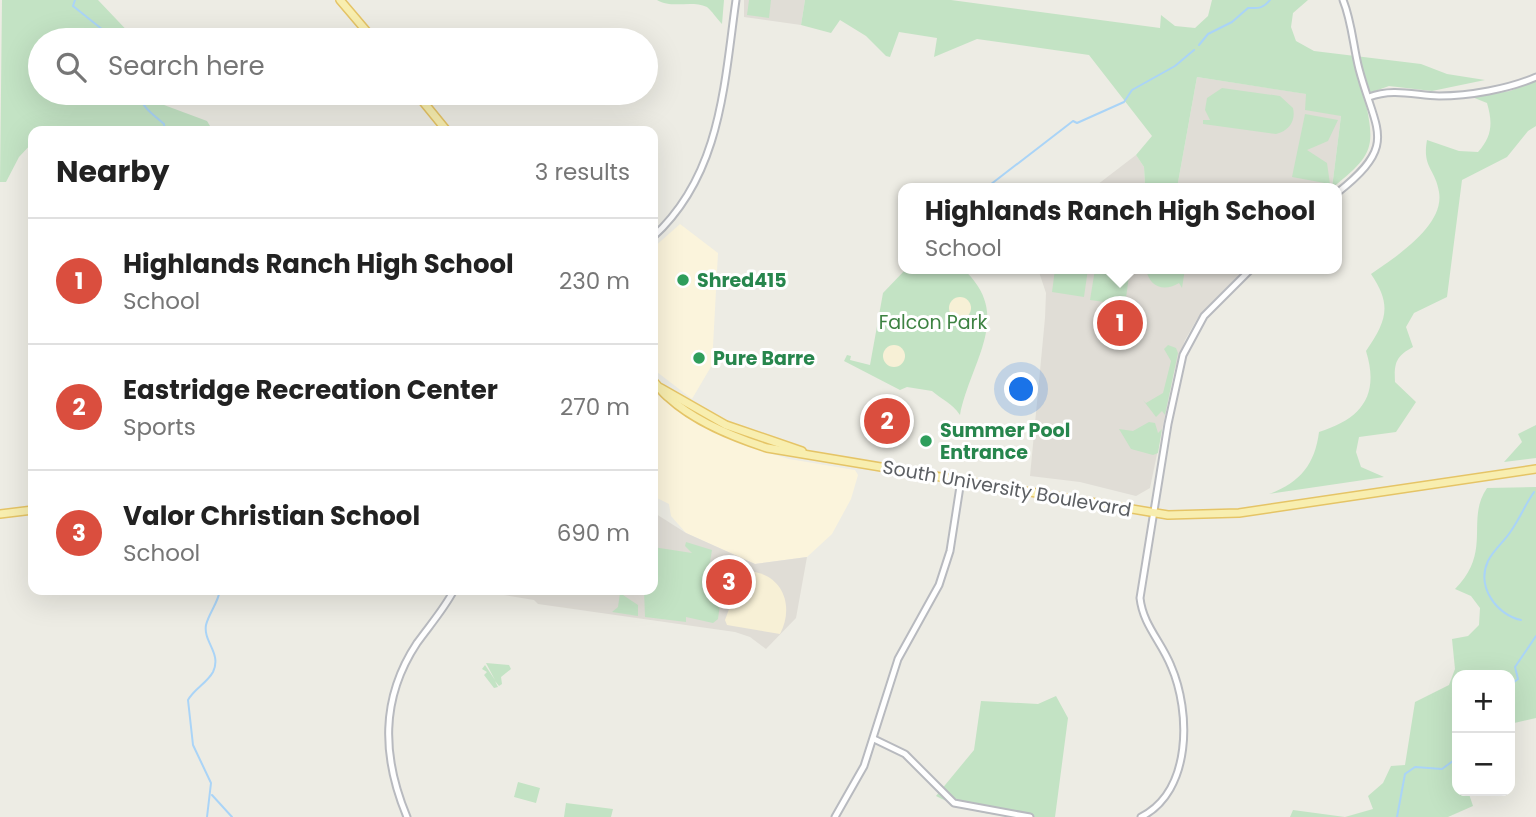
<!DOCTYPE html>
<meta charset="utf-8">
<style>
:root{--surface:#fff;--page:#f6f6f6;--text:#222;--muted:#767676;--line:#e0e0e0;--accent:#da4e3e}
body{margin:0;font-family:Poppins,sans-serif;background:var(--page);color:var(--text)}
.controls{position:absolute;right:21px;bottom:21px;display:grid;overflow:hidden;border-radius:14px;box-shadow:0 7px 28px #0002}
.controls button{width:63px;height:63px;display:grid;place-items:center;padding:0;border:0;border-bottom:2px solid var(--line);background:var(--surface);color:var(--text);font:35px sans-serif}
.you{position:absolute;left:1022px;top:390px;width:24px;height:24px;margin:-18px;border:5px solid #fff;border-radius:50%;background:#1a73e8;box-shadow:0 0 0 10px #1a73e833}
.badge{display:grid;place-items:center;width:46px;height:46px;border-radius:50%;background:var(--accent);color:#fff;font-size:23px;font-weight:700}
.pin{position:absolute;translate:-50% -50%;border:4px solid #fff;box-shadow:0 2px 7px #0006}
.popup{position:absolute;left:898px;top:183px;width:444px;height:91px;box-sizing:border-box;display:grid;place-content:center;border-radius:14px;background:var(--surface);filter:drop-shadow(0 2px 5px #0005);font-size:23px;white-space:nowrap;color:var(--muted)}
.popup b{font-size:26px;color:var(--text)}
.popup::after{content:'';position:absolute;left:50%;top:100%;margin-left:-14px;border:14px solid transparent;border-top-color:var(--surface)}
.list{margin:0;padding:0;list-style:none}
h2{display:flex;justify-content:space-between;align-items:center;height:91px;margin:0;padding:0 28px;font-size:30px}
h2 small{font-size:23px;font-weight:400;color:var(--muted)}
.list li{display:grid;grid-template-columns:46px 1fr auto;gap:21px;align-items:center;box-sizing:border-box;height:126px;padding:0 28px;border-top:2px solid var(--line)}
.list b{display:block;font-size:26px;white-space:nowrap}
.list p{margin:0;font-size:23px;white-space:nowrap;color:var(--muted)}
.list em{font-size:23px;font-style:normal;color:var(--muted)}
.icon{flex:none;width:38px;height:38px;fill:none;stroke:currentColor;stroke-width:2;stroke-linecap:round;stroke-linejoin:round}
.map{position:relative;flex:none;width:1536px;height:817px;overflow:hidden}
.search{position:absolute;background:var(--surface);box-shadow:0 7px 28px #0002;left:28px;top:28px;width:630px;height:77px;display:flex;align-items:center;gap:18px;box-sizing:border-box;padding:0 24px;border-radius:38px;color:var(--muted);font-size:26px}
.panel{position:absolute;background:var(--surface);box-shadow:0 7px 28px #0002;left:28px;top:126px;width:630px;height:469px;border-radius:14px}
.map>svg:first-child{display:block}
</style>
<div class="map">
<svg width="1536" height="817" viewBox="0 0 1536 817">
<rect width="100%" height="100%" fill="#edece4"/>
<g fill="#fbf4dc">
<path d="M680 224 718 253 712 365 692 399 653 369V248Z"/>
<path d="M653 392 696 422 740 444 789 459 855 470 858 475 851 499 832 534 807 557 755 564 686 533 671 516 669 504 653 496Z"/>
</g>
<g fill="#e0ddd6">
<path d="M744 0H805L801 25 744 17Z"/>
<path d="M1197 77 1307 94 1341 116 1332 188H1177Z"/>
<path d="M1136 155 1144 167 1145 185 1153 188H1093Z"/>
<path d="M1038 269H1244L1197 319 1185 340 1174 372 1150 488 1136 496 1080 482 1030 476 1045 318 1046 293Z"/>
<path d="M653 512 686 533 755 564 807 557 796 618 766 649 750 637 735 632 538 604 534 600 474 590H653Z"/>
</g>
<g fill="#c3e3c4">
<path d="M2 0H98L136 40H40V93H152L156 102 207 121 213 131H95L72 128 33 131V142L19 157 6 182H0Z"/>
<path d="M657 0H724L722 24C717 19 712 11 707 7 691 0 672 9 657 0Z"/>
<path d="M749 0H771L769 18 747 15Z"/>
<path d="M805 0H951L1160 28 1161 15 1175 26 1195 28 1208 16 1212 0H1308L1293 13 1291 27 1296 41 1314 51 1421 64 1447 74 1485 80 1432 91 1389 86 1364 95C1376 148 1374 154 1332 188L1341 116 1305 110 1306 94 1197 77 1177 188H1153L1145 185 1144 167 1136 155 1152 136 1089 55 977 39 934 57 937 38 899 32 890 57 886 56 866 36 840 20 831 33 801 25Z"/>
<path d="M1536 81V126L1528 131 1507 157 1462 180 1447 297 1414 313 1406 327 1413 347C1396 356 1394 363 1395 382L1416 402 1396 432 1359 437 1356 452 1361 467 1384 477 1269 494C1300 483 1315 464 1319 432 1361 419 1380 396 1366 351 1387 320 1392 305 1371 274 1394 258 1445 226 1439 192 1435 168 1422 168 1427 140L1459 151 1478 152C1492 137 1493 123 1487 103L1472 97 1510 91Z"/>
<path d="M1222 88 1280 96 1293 108C1296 121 1289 131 1276 134L1203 124V120H1210L1205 110 1207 98Z"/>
<path d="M1305 114 1338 120 1328 141 1307 150 1327 163 1330 184 1292 177Z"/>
<path d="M906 269H963C1014 315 971 360 960 415 952 403 941 399 932 391L907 387 900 390 844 361 847 355 851 356 850 360 870 365 883 293Z"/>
<path d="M1055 269H1088L1084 297 1052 292Z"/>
<path d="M1095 269H1130L1125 305 1090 300Z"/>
<path d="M1146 269H1185L1182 288 1179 283C1163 293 1149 286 1146 269Z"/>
<path d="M1168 345 1176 348 1178 353 1165 415 1162 411 1156 417 1143 400 1146 403 1163 393 1171 361 1164 349Z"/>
<path d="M1149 422 1155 423 1158 433 1162 429 1158 453 1153 455 1131 449 1119 429 1133 431Z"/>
<path d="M1536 425V458L1504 462 1522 442 1518 434Z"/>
<path d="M1536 487V718L1510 724V675H1457V791H1468L1473 806 1448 817H1290L1293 810 1345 817 1373 809 1368 796 1383 783 1391 766 1405 765 1415 702 1449 685 1455 669 1452 639 1468 636 1479 625 1480 608 1471 596 1455 589C1493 551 1465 520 1487 488Z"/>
<path d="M686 542 712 550 707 579 717 589H722L718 619 713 623 686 617V622L645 617 644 590H653V547L692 553 685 546Z"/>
<path d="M620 593 638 605V616L612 612 618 607Z"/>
<path d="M486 663 509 665 511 669 501 677 502 684 499 686 495 681 498 687 494 688 484 675 487 672 482 669 485 665 495 680Z"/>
<path d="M1056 696 1068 718 1055 817C1008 817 978 817 936 796L974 750 981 701 1038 704Z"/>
<path d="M518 782 540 788 536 803 514 797Z"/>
<path d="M566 803 613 809 611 817H564Z"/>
</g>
<g fill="#f7f0d6">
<circle cx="960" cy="308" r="11"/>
<circle cx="894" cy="356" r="11"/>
<path d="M743 571C780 570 796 603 780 634L727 625 725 620Z"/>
</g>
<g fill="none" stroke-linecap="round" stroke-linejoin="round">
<g stroke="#aad4f7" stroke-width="2">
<path d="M75 0 73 6 108 34 132 40"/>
<path d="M1199 45 1208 34 1232 22 1248 8C1258 8 1263 9 1270 0"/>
<path d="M139 93C141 107 154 115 164 124L165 131"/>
<path d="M986 188 1073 121 1077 123 1124 102 1132 90 1175 66 1194 50"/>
<path d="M1521 620C1497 615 1476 587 1488 561 1494 549 1504 542 1511 531 1520 518 1525 505 1534 492"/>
<path d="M1510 685 1518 679 1515 667 1536 636"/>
<path d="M212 795 232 817"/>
<path d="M207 817 211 783 193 745 188 700C194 689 207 683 213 672 222 653 203 642 206 625 209 613 218 603 220 590"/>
<path d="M1397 817 1405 774 1415 767 1442 769 1457 758"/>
</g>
<g stroke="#b8babf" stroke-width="9">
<g id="secondary">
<path d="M1369 97C1393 88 1414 95 1439 96 1469 96 1509 89 1536 77"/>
<path d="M1337 193C1399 144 1376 133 1359 69 1353 46 1352 22 1343 0"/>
<path d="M653 237C721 175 724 85 736 0"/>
<path d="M874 739 905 754 954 803 1030 817"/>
<path d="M407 817C382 757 380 699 417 643 430 625 444 609 454 590"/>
<path d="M835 817 864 766 898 659 939 585 950 551 961 480"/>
<path d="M1141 817C1192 791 1191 712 1171 666 1161 641 1143 625 1140 598L1168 424 1183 355 1204 316 1251 269"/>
</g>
</g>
<g stroke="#e5c466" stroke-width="10">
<g id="primary">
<path d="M340 0 374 40"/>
<path d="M416 93 447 131"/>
<path d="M653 381C659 386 662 393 668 397 695 422 733 437 767 448L1168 515 1239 513 1536 469"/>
<path d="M661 388 726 425 802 451"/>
<path d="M0 514 33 510"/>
</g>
</g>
<use href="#secondary" stroke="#fff" stroke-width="5"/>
<use href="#primary" stroke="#f8eeaf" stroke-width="7"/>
</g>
<g fill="#2e9e5b" stroke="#fff" stroke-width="2.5">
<circle cx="683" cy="280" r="7"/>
<circle cx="699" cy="358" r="7"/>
<circle cx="926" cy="441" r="7"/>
</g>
<g text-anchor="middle" stroke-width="6" stroke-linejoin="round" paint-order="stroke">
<g font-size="19" font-weight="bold" fill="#27864d" stroke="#fff" text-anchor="start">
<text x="697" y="287">Shred415</text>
<text x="713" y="365">Pure Barre</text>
<text x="940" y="437">Summer Pool<tspan x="940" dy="22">Entrance</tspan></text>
</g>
<g font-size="19" fill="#3d8242" stroke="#fff">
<text x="933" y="329">Falcon Park</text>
</g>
<g font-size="19" fill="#5c5f63" stroke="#fff">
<text transform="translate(1007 488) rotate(10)" y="7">South University Boulevard</text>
</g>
</g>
</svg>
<div class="controls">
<button>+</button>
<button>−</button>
</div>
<div class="you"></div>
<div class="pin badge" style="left:1120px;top:323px">1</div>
<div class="popup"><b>Highlands Ranch High School</b>School</div>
<div class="pin badge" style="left:887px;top:421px">2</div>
<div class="pin badge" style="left:729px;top:582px">3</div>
<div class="search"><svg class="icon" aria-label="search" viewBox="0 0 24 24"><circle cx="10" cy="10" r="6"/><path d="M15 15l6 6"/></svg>Search here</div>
<section class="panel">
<h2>Nearby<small>3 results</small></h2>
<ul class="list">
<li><span class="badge">1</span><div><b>Highlands Ranch High School</b><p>School</p></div><em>230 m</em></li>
<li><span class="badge">2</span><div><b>Eastridge Recreation Center</b><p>Sports</p></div><em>270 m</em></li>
<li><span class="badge">3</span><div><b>Valor Christian School</b><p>School</p></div><em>690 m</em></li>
</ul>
</section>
</div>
